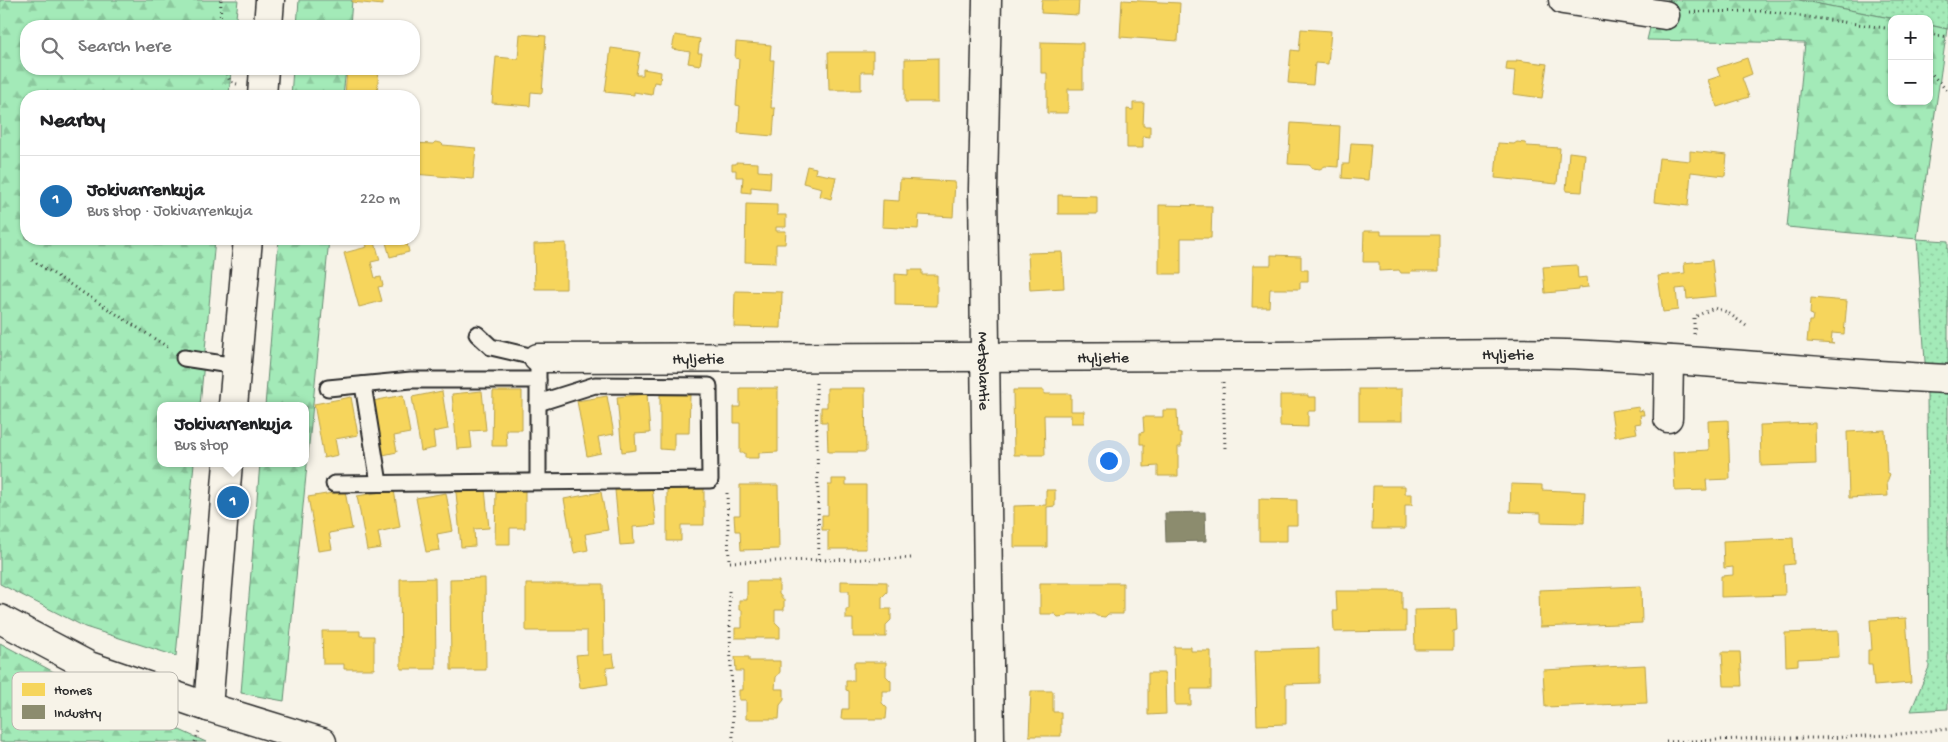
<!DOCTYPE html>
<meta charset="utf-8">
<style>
:root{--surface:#fff;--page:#f2f2f2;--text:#202124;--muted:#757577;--line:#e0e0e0;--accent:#1f6fb2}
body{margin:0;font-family:"Gochi Hand",sans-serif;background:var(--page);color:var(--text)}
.controls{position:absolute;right:15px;top:15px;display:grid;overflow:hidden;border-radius:10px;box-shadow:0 1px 4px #0004}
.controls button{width:45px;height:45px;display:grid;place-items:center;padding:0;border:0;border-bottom:1px solid var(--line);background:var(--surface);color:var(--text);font:25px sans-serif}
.you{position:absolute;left:1108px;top:460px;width:18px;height:18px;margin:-12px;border:4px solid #fff;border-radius:50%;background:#1a73e8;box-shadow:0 0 0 8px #1a73e833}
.badge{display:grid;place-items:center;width:32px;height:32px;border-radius:50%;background:var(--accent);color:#fff;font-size:16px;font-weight:700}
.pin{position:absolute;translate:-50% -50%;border:2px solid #fff;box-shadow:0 1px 5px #0006}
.popup{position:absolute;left:157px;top:402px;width:152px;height:65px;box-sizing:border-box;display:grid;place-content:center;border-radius:10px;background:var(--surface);filter:drop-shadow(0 1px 4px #0005);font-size:16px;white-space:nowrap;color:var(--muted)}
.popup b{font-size:19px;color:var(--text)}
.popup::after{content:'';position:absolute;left:50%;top:100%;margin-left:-10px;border:10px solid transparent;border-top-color:var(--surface)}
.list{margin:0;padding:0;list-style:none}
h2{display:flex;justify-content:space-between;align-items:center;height:65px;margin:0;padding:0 20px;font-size:21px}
h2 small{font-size:16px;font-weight:400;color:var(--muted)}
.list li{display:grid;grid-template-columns:32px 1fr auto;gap:15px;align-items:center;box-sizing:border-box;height:90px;padding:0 20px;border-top:1px solid var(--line)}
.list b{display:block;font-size:19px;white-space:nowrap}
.list p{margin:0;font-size:16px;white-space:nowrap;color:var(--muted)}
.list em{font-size:16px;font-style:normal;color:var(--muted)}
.icon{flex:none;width:28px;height:28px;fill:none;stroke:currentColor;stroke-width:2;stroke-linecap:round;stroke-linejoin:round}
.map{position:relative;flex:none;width:1948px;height:742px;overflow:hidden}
.search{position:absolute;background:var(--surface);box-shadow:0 1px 4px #0004;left:20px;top:20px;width:400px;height:55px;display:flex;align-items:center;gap:12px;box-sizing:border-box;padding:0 18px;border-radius:20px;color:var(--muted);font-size:19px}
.panel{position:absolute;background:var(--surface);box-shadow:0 1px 4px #0004;left:20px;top:90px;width:400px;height:155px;border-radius:20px}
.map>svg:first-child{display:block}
</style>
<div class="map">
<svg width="1948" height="742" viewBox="0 0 1948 742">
<defs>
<pattern id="green-dots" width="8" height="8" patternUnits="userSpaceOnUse" patternTransform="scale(1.25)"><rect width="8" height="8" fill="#a3eab8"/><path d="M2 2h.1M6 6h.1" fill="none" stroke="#8cc99e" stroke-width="1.8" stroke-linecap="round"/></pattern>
<pattern id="forest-firs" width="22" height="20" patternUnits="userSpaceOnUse" patternTransform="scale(1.25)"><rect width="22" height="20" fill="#a3eab8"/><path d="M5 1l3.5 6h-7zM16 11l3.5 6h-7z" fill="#8cc99e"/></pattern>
</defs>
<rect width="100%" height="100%" fill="#f7f3e8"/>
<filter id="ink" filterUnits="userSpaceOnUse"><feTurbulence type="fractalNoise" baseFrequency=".02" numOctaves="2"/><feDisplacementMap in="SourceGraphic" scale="10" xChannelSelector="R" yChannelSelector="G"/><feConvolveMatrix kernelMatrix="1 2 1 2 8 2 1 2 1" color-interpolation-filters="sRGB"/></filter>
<g filter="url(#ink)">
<g fill="url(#green-dots)" stroke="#678a72">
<path d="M1799 0H1948V29L1929 25V19H1895Z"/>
<path d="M1917 239 1948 241V709L1911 711 1929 667 1927 392Z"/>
</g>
<g fill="url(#forest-firs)" stroke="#678a72">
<path d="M0 0H238L235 26H26V69H231L229 96H26V239H215L200 406H160V463H194L176 656 85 627 0 584Z"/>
<path d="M299 0H352L350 26H297Z"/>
<path d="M1630 0H1799L1895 19H1892V101H1929V25L1947 29 1917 239 1787 227 1805 43 1647 40 1656 3Z"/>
<path d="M293 69H346L343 96H291Z"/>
<path d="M279 239H329L284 701 241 693 260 463H306V406H265Z"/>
<path d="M0 643 65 678 206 742H0Z"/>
</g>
<g fill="#f6d55c" stroke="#b9a24d">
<path d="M353 0H383V5L352 2Z"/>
<path d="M1042 0H1079L1078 15 1041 13Z"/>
<path d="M1122 0 1180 3 1178 41 1120 37Z"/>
<path d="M1301 29 1331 31 1328 64 1315 63 1313 85 1288 83 1291 50 1299 51Z"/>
<path d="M520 34 546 36 542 93 531 92 530 106 492 103 496 57 518 59Z"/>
<path d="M675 35 700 39 698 53H702L700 65 688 63 690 52 672 49Z"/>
<path d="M736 42 771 45 770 60H774L771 108H775L773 136 738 133 740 106 736 105 739 59 735 58Z"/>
<path d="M1041 42 1083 43V89H1068V113H1047V73H1041Z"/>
<path d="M611 48 640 52 636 75H643V69L661 72 660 83 654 82 652 95 634 92V95L605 92Z"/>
<path d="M828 52H873V72H861V90H829Z"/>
<path d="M938 58V102H905V59Z"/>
<path d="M1747 58 1752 74 1742 78 1749 97 1717 107 1708 80 1720 76 1717 68Z"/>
<path d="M1516 60 1547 64 1542 98 1513 94 1515 71 1506 70 1507 62H1516Z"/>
<path d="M347 69H379L377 93H369V96H345Z"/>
<path d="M1133 103H1144L1143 126H1150V137L1143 136V148H1127V109L1133 110Z"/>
<path d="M1291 123 1340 126 1338 167 1325 166 1320 169 1313 168 1309 165 1288 164Z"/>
<path d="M435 142 441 143 443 145 476 148 473 179 414 174V143L433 144Z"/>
<path d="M1517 142 1525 143 1527 146 1560 148 1557 184 1495 178 1498 143 1514 144Z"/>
<path d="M1351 143 1371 144 1368 180 1342 178 1343 164H1349Z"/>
<path d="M1690 151 1727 155 1725 176 1691 172 1688 206 1654 202 1659 158 1690 161Z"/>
<path d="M1569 152 1585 154 1582 192 1566 191Z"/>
<path d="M736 162 758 163V171L771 172 770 189 751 187V193L742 192 743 177H736V170H732V164H736Z"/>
<path d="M807 166 816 168 815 173 836 177 831 199 820 196 822 188 803 183Z"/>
<path d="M900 179 955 182 953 217 919 215 918 229 882 227 883 200 899 201Z"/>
<path d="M1058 195 1097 196V214H1058Z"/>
<path d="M746 204 777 205V215H786V227H776V231H786L785 244H776V263L745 262Z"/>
<path d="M1159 205 1212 206 1211 238H1181V274H1159Z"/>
<path d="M1364 231H1381V235H1439V271H1412L1410 273H1401L1399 270 1379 271V262H1363Z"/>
<path d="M365 239H374L380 260 371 262 375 278 381 277 383 286 378 287 382 301 359 307 344 253 367 247Z"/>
<path d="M385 239H406L409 252 390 257Z"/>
<path d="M566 243V289H535L534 244Z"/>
<path d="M1062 252 1064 288 1030 290 1028 253Z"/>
<path d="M1271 255 1301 256V270H1308V282H1300V289H1270L1269 307H1252L1253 265H1271Z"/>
<path d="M1712 260 1716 296 1687 299 1686 288 1676 289 1678 310 1663 312 1658 276 1685 273 1684 263Z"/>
<path d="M1577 265 1578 278 1587 277 1588 287 1579 288V290L1545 293 1543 267Z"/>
<path d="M908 270H922V275H937V306L895 305V274L908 275Z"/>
<path d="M735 291 782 292 781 328 734 327Z"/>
<path d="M1811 298 1847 301 1844 334 1832 333 1831 343 1834 344 1807 342 1809 321H1812L1813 315 1810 314Z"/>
<path d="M740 388H778V452L759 453V458H745V453H740V423H734V407H740Z"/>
<path d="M827 388H865L866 452H828L827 422H821V407H827Z"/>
<rect x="1359" y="389" width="43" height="32"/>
<path d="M1013 390H1044V394H1071V411H1084V423H1071V415H1044L1045 455H1014Z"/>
<path d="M442 391 448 429 433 432 435 448 421 451 412 397Z"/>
<path d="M482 391 486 430 470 431 472 448 457 449 452 394Z"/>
<path d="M493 391H522V430H506L507 446H492Z"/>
<path d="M647 394 650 433 635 434 636 450 622 452 617 397Z"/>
<path d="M403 395 410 433 394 436 397 452 383 455 373 401Z"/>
<path d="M660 395H690L689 433H674V450L660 449Z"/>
<path d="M1280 395H1308V397H1316V411H1308V427L1280 426Z"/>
<path d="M607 396 614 434 598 437 601 453 587 456 577 401Z"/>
<path d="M351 397 358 435 335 439 338 455 324 458 314 404Z"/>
<path d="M1639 407V411L1643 410 1644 415H1640L1641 423 1635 424 1637 433 1615 437 1611 411Z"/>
<path d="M1163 410H1177L1178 433H1181V447H1178V476H1158V466L1144 467V444H1140V433L1144 432 1143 417H1163Z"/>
<path d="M1728 420 1730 479 1706 480 1707 490 1675 491 1673 452 1709 450 1708 421Z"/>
<path d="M1815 423 1816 464 1761 466 1760 425Z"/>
<path d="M1885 430 1887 472 1890 474 1887 482 1888 496 1849 498 1847 432Z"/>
<path d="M832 479H846V485H866V549H828V530H822V515H828V485H832Z"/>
<path d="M1511 484 1542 485V490L1585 492 1584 523 1541 522V513L1510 512Z"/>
<path d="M740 485H778L779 549 741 550 740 531H735L734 515H740Z"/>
<path d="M667 486H704V525H681V541H667Z"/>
<path d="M1373 486H1405V494H1412V505H1405V529H1372Z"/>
<path d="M652 487 656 525 633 527 634 544 620 545 615 490Z"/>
<path d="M485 489 489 528 474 529 475 546 461 547 456 492Z"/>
<path d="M496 489H525V528H510V544H495Z"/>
<path d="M394 490 400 527 378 532 381 548 367 550 357 496Z"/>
<path d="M1046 490H1055V506L1047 507V547H1014V506L1046 505Z"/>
<path d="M345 491 352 529 329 533 332 549 318 551 308 497Z"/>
<path d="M601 492 608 530 585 534 588 550 574 553 564 499Z"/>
<path d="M446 493 453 531 437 534 440 550 426 552 416 498Z"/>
<path d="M1259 499 1297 500V525H1287V541H1259Z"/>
<path d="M1793 538 1794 564 1784 565 1785 595 1721 597V576L1733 575V567L1724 568 1723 541Z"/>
<path d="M435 578 436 669H401L400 579Z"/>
<path d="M485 578 486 670H451L450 579Z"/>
<path d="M747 581H779V594L784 600V610H775V622L780 627V638H735V628H742V610H739V600H747Z"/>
<path d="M841 581 887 582V592L882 597V609H891V620L886 625V637H853V619H846V609H849V591H841Z"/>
<path d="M1040 583H1123V614H1108L1105 617 1097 616 1094 614H1069L1066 616 1058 617 1055 614H1040Z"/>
<path d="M526 584H603L604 655 613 654 615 667 606 668 608 684 580 688 576 655 587 654V631H526Z"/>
<path d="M1641 586 1642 623 1540 627 1539 590Z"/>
<path d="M1336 591H1402V610H1406V631L1334 632 1333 611H1337Z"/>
<path d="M1456 609 1457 630 1453 631V650H1415L1414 610Z"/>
<path d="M1906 618 1911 683 1874 686 1872 664H1868V650H1872L1870 620Z"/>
<path d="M322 631H360V636H374V669H344V664H323Z"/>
<path d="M1838 631 1839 657 1798 659V665L1786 666 1785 633Z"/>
<path d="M1174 647H1191V651H1211V689H1191V705H1175Z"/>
<path d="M1319 648V683L1286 684V724L1257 725 1255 650Z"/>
<path d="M1722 652H1740L1742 686H1724Z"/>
<path d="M735 657H749V661H780V672L776 677 775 689H784V700L780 705 779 719H746V700H739V690H743V671H736Z"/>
<path d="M854 662H886V676L891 681V691H882V703L887 708 886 719H841L842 709H849V691L846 690V681H854Z"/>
<path d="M1645 665 1647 703 1545 707 1543 670Z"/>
<path d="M1148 673H1165L1166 714 1148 715Z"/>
<path d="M1031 691H1053V712H1061V736H1029Z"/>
</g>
<path fill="#8c8c6e" stroke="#6f6f5a" d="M1205 512 1206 541 1166 542 1165 513Z"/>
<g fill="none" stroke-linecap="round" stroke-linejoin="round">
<g stroke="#2b2b2b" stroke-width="19">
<g id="service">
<path d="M477 334 491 347 538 358V481"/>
<path d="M184 358 236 366"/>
<path d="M363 385 379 483"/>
<path d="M328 388 411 380H538"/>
<path d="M334 484 710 480 709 386 595 385 538 403"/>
</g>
</g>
<g stroke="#2b2b2b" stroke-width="31">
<g id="minor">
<path id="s1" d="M987 0 983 189 990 742"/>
<path d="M1563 0 1665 15"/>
<path id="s2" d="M538 358C777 357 1016 356 1254 356 1358 356 1462 351 1566 354 1694 359 1821 373 1948 379"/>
<path d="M1668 418 1669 360"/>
</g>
</g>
<g stroke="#2b2b2b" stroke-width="31">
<g id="tertiary">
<path d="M268 26 270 0"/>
<path d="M262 96 264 69"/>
<path d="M233 406 248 239"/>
<path d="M0 619 89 666 208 707 322 742"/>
<path d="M208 707 228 463"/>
</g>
</g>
<g stroke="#2b2b2b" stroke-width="3" stroke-dasharray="1 4" stroke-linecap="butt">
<path d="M1690 12 1766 11 1892 29"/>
<path d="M220 26 221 0"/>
<path d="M1929 34 1948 37"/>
<path d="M226 69 230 82 237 84"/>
<path d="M1929 71 1948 92"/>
<path d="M32 260 169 348"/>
<path d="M1694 334V317L1714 308 1727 312 1749 328"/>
<path d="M1223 382 1225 449"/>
<path d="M816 383 819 560"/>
<path d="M727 493 729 562 913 558"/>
<path d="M729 591 733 742"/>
<path d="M195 742 199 731"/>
<path d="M1666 742 1766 738H1823L1890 735 1948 729"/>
</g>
<use href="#service" stroke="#f7f3e8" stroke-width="15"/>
<use href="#minor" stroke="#f7f3e8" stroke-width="28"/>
<use href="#tertiary" stroke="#f7f3e8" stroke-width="28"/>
</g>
</g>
<g text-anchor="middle" stroke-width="5" stroke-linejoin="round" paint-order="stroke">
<g font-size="16" fill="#2b2b2b" stroke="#f7f3e8">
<text dy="6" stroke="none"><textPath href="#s2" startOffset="970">Hyljetie</textPath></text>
<text dy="6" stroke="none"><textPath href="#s2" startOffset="565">Hyljetie</textPath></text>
<text dy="6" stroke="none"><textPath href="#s2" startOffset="160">Hyljetie</textPath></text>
<text dy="6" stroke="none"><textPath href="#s1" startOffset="371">Metsolantie</textPath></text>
</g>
</g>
<rect x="12" y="672" width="166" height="58" rx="8" fill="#f7f3e8" stroke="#bab7af" stroke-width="1"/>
<rect x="22" y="683" width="23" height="13" fill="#f6d55c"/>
<rect x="22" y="705" width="23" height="14" fill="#8c8c6e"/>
<g font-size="14" fill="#2b2b2b">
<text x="54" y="694">Homes</text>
<text x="54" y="717">Industry</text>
</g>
</svg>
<div class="controls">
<button>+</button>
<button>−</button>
</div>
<div class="you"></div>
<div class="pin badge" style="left:233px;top:502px">1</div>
<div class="popup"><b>Jokivarrenkuja</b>Bus stop</div>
<div class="search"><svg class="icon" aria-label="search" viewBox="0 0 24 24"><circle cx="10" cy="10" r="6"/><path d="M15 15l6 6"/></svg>Search here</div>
<section class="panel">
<h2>Nearby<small></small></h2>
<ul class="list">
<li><span class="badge">1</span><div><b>Jokivarrenkuja</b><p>Bus stop · Jokivarrenkuja</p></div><em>220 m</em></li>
</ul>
</section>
</div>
